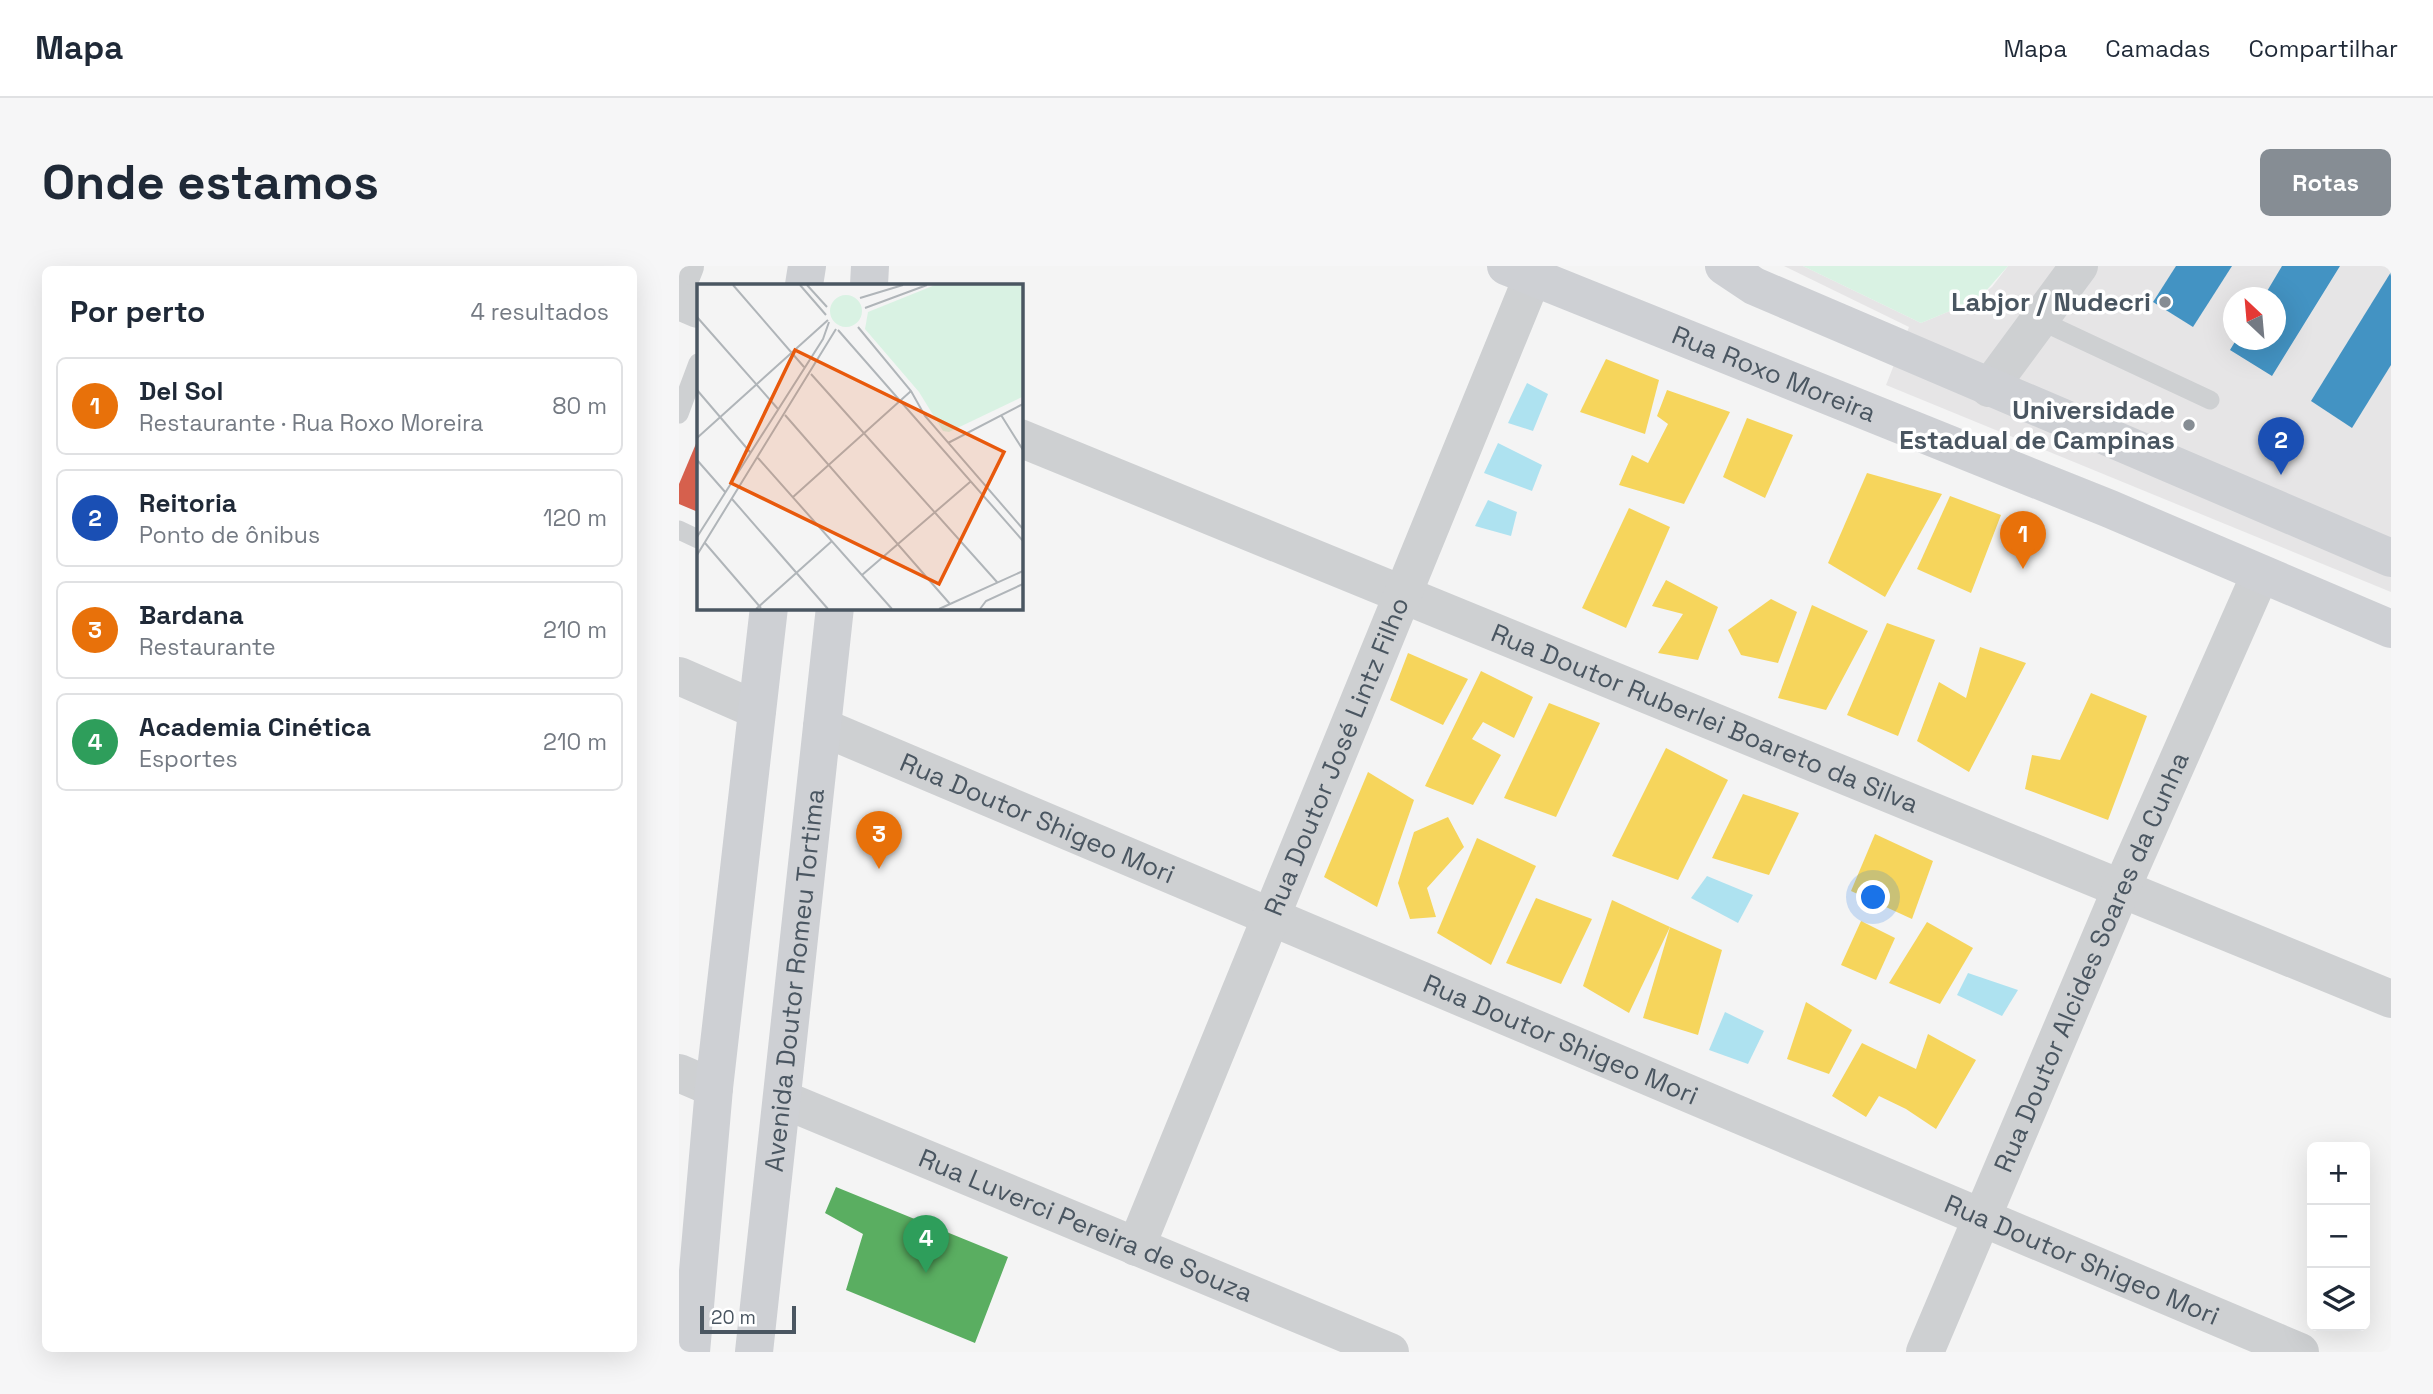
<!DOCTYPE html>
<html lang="pt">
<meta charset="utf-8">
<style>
:root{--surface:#fff;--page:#f6f6f7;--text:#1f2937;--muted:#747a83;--line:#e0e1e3;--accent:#868d94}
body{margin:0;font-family:"Space Grotesk",sans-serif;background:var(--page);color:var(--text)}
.controls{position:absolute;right:21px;bottom:21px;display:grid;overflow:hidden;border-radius:10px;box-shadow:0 7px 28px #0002}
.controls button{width:63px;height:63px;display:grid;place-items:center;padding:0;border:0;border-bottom:2px solid var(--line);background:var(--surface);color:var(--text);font:35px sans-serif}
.compass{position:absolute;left:1544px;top:21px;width:63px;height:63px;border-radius:50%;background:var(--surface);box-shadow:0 7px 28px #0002;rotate:334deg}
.scale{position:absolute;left:21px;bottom:18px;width:96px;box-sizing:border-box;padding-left:7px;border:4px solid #4a5661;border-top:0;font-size:19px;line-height:24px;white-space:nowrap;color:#4a5661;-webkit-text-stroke:5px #fff;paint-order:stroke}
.you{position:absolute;left:1195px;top:632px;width:24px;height:24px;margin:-18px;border:5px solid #fff;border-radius:50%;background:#1a73e8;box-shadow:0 0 0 10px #1a73e833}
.badge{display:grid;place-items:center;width:46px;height:46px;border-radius:50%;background:var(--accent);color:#fff;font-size:23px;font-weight:700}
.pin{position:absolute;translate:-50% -58px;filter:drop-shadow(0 2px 4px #0008)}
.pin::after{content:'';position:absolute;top:37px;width:24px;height:21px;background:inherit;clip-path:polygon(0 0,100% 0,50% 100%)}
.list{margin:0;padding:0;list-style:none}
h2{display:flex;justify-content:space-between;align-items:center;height:91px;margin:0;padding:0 28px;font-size:30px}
h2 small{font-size:23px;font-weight:400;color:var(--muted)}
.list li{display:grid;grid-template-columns:46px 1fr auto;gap:21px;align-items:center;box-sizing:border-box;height:98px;margin:0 14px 14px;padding:0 14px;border:2px solid var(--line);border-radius:10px}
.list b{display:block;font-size:26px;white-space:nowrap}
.list p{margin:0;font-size:23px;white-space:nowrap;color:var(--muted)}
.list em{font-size:23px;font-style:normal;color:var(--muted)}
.icon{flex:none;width:38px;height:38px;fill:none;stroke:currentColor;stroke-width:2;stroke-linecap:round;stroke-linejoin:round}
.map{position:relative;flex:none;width:1712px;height:1086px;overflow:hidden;border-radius:10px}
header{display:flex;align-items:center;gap:42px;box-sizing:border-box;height:98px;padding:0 35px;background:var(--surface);border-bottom:2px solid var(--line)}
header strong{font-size:33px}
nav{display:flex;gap:38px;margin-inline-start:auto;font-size:24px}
.intro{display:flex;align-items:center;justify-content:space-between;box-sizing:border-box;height:168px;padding:0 42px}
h1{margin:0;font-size:49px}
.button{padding:18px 32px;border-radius:10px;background:var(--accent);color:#fff;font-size:24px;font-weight:700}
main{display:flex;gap:42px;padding:0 42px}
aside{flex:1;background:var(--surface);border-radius:10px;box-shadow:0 7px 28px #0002}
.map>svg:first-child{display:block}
</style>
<header>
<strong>Mapa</strong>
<nav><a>Mapa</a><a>Camadas</a><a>Compartilhar</a></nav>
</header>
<div class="intro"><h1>Onde estamos</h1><a class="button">Rotas</a></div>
<main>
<aside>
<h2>Por perto<small>4 resultados</small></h2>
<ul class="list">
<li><span class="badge" style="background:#e8710a">1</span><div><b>Del Sol</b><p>Restaurante · Rua Roxo Moreira</p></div><em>80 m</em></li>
<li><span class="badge" style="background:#1a4fb4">2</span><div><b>Reitoria</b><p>Ponto de ônibus</p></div><em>120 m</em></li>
<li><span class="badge" style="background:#e8710a">3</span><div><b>Bardana</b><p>Restaurante</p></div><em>210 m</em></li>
<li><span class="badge" style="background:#2e9e5b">4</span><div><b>Academia Cinética</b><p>Esportes</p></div><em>210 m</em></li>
</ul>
</aside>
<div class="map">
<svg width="1712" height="1086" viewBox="0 0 1712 1086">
<rect width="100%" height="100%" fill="#f4f4f4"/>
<path fill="#e6e5e6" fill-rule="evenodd" d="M1105 0H1124L1242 57 1271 45 1284 43 1313 21 1329 0H1712V326L1207 119 1230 61ZM1554 32H1596V74H1554Z"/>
<path fill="#d9f2e3" d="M1124 0H1329L1298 35 1284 43 1271 45 1242 57Z"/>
<g fill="#aee2f0">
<path d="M848 117 869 128 854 165 829 157Z"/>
<path d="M819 177 863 199 853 225 805 207Z"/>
<path d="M809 234 838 246 832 270 796 260Z"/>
<path d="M1028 610 1074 629 1059 657 1012 632Z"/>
<path d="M1289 707 1339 724 1323 750 1278 729Z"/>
<path d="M1046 746 1085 765 1069 798 1030 784Z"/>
</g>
<g fill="#f6d55c">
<path d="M927 93 980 114 966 168 901 146Z"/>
<path d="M988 124 1051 146 1005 238 940 219 953 189 969 197 989 158 978 150Z"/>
<path d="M1068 152 1114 169 1086 232 1044 211Z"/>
<path d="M1188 207 1263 228 1206 331 1149 297Z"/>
<path d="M1271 230 1322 249 1292 327 1238 303Z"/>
<path d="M950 242 991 261 947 362 903 342Z"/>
<path d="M987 314 1039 341 1019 394 979 387 1004 348 973 340Z"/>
<path d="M1092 333 1118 346 1099 397 1062 389 1049 364Z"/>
<path d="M1133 339 1189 365 1147 444 1099 432Z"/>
<path d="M1208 357 1256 374 1219 470 1168 449Z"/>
<path d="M1301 381 1347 397 1290 506 1238 475 1260 416 1287 432Z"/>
<path d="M729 387 789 413 764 459 711 434Z"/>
<path d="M802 405 854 431 835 472 804 456 793 473 822 489 794 539 746 520Z"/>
<path d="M1412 427 1468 450 1429 554 1346 523 1353 489 1381 494Z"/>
<path d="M870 437 921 457 877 551 825 532Z"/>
<path d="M987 482 1049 514 999 614 933 590Z"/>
<path d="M689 506 735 534 698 641 645 611Z"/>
<path d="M1064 528 1120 547 1090 609 1033 592Z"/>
<path d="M769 551 785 581 748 622 757 651 731 653 719 617 735 566Z"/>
<path d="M1196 568 1254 595 1233 653 1172 625Z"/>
<path d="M798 572 857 600 812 699 758 667Z"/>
<path d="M857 632 913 653 882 718 827 697Z"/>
<path d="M933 634 991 661 950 747 904 720Z"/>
<path d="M1182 655 1216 672 1197 714 1162 699Z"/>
<path d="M1248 656 1294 682 1261 738 1210 717Z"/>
<path d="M991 661 1043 684 1019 769 964 752Z"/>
<path d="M1127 736 1173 764 1150 808 1108 793Z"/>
<path d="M1249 768 1297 794 1257 863 1227 843 1200 830 1187 851 1153 830 1183 777 1237 803Z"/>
</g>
<path fill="#d6604d" d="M19 173V246L0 238V218Z"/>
<g fill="#4393c3">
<path d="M1497 0H1553L1514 61 1474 36Z"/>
<path d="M1603 0H1661L1593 110 1551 84 1557 74H1596V32H1584Z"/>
<path d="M1712 6V99L1673 162 1632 135Z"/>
</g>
<path fill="#5aae61" d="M157 921 329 991 296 1077 167 1024 184 968 146 947Z"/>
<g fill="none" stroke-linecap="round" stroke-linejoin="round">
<g stroke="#ced0d2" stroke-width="19">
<path d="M1360 54 1531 134"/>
<path d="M0 148 19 97"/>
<path d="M0 264 19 273"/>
</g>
<g stroke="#ced0d2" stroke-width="38">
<path d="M0 15 6 0"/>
<path d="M0 35 19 43"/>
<path d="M1310 122 1400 0"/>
<path id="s1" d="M341 172 1712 733"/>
<path d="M0 410 78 444"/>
<path id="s2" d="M143 461 1621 1086"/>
<path d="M0 807 35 822"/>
<path id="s3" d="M103 833 711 1086"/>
<path id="s4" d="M457 981 858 0"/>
<path id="s5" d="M1246 1086 1443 621 1581 309"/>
</g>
<g stroke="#ced0d4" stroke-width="38">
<path id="s6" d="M827 0 1431 243 1712 363"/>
<path d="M1045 0 1075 20 1712 292"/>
<path d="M125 19 128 0"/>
<path d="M190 19 191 0"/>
<path d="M12 1086 35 822 90 341"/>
<path id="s7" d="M75 1086 156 341"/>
</g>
</g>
<g fill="#868d94" stroke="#fff" stroke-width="2.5">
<circle cx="1486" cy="36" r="7"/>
<circle cx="1510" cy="159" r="7"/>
</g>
<g text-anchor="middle" stroke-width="7" stroke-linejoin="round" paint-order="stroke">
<g font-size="26" font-weight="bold" fill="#4a5661" stroke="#fff" text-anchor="end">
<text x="1472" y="45">Labjor / Nudecri</text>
<text x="1496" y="153">Universidade<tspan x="1496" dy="30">Estadual de Campinas</tspan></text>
</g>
<g font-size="26" fill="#4a5661" stroke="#fff">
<text dy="9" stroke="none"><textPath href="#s6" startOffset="289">Rua Roxo Moreira</textPath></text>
<text dy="9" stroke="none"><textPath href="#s1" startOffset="740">Rua Doutor Ruberlei Boareto da Silva</textPath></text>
<text dy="9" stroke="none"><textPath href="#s4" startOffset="530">Rua Doutor José Lintz Filho</textPath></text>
<text dy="9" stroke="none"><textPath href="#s2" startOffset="234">Rua Doutor Shigeo Mori</textPath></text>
<text dy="9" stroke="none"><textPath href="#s5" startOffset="424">Rua Doutor Alcides Soares da Cunha</textPath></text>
<text dy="9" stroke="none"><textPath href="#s7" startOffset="374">Avenida Doutor Romeu Tortima</textPath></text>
<text dy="9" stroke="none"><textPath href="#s2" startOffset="802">Rua Doutor Shigeo Mori</textPath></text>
<text dy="9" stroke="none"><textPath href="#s3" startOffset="329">Rua Luverci Pereira de Souza</textPath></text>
<text dy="9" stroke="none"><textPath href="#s2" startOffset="1368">Rua Doutor Shigeo Mori</textPath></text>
</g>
</g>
<g transform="translate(18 18)">
<rect width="326" height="326" fill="#f4f4f4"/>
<path d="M238 1H325V113L252 148 246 147 222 108 168 45 171 28ZM133 27a16 16 0 1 1 32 0a16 16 0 1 1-32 0Z" fill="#d9f2e3"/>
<path fill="none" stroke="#b0b5b9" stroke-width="2" d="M36 1 107 83M103 1 129 31M110 1 130 23M163 14 206 1M168 24 230 1M0 33 81 125M161 43 214 107 228 132 326 245M141 46 326 257M114 90 300 298M0 106 53 168M88 131 253 320M304 131 326 166M0 154 131 36M251 159 326 120M61 174 195 325M0 176 29 209M96 213 214 107M35 215 131 325M0 253 126 55 132 38M8 259 64 324M0 271 139 45M165 291 273 198M59 325 135 257M242 325 326 287M283 325 289 317 326 300"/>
<path fill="#e8590c" fill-opacity="0.15" stroke="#e8590c" stroke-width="3.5" d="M98 66 307 168 242 300 34 199Z"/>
<rect width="326" height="326" fill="none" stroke="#4a5661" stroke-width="3.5"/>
</g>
</svg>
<div class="controls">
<button>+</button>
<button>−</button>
<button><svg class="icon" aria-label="layers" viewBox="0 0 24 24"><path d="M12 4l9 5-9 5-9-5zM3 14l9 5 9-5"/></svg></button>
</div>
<svg class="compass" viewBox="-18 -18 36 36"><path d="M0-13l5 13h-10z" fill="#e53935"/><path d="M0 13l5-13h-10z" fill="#747a83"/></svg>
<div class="scale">20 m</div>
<div class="you"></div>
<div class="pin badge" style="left:1344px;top:303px;background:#e8710a">1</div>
<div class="pin badge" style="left:1602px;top:209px;background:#1a4fb4">2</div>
<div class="pin badge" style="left:200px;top:603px;background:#e8710a">3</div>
<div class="pin badge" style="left:247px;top:1007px;background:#2e9e5b">4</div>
</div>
</main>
